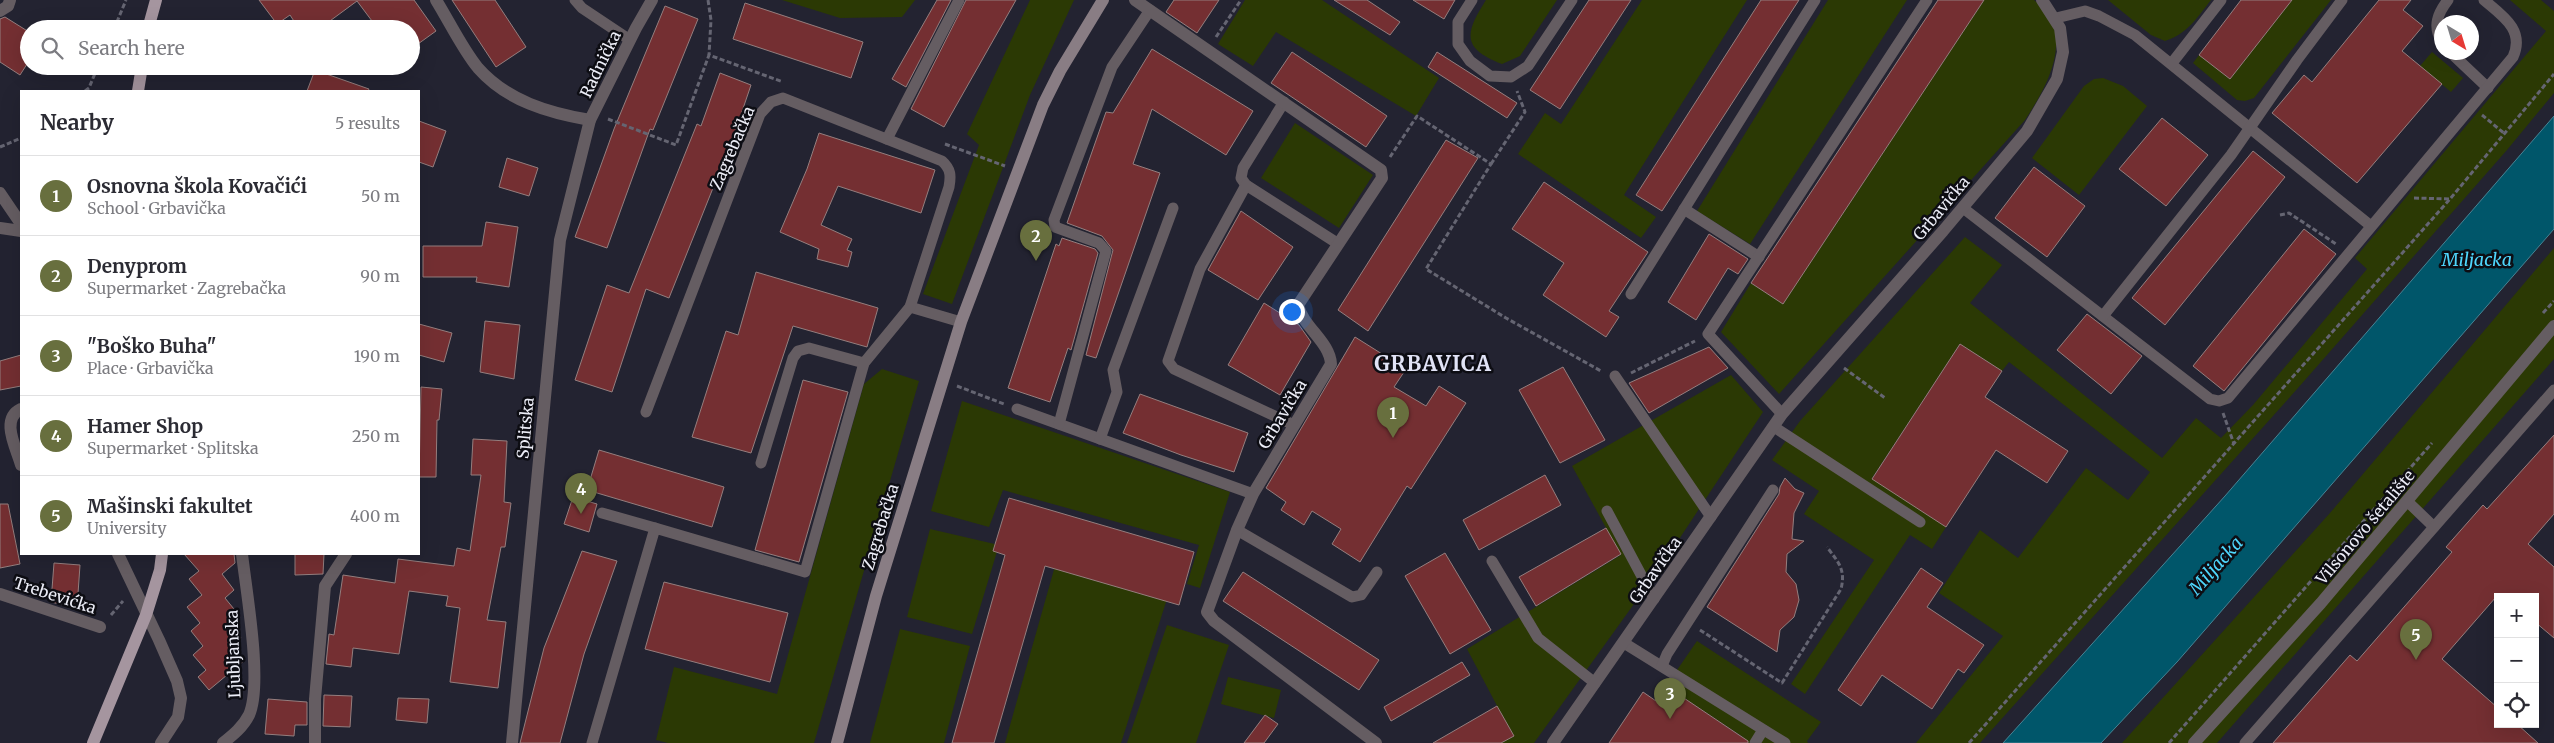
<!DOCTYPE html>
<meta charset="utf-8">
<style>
:root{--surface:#fff;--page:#f7f7f7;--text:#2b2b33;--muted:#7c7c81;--line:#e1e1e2;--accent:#686f3e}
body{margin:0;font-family:Merriweather,serif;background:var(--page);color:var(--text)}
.controls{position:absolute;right:15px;bottom:15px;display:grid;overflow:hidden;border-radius:0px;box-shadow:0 5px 20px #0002}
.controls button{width:45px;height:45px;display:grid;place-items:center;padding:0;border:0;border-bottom:1px solid var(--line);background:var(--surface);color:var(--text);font:25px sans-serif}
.compass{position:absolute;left:2434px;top:15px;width:45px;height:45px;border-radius:50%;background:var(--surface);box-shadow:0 5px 20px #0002;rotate:142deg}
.you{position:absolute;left:1291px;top:311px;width:18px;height:18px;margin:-12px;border:4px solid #fff;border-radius:50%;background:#1a73e8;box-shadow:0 0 0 8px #1a73e833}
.badge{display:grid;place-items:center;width:32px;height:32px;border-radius:50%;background:var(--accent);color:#fff;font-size:16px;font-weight:700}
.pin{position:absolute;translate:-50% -41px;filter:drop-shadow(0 1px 2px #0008)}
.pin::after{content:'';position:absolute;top:26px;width:18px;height:15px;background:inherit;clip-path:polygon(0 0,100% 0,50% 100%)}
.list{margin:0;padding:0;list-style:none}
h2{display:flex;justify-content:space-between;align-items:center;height:65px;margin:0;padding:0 20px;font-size:21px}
h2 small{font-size:16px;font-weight:400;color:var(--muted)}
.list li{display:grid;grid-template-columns:32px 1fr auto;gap:15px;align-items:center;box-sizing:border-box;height:80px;padding:0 20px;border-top:1px solid var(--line)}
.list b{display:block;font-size:19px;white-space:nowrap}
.list p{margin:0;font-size:16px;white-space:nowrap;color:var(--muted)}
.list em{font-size:16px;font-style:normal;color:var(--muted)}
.icon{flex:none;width:28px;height:28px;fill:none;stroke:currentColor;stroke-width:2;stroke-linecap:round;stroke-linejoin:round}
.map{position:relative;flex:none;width:2554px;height:743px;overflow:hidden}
.search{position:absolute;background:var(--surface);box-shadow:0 5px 20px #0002;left:20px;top:20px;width:400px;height:55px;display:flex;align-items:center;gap:12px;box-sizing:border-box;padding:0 18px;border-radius:28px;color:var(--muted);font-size:19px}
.panel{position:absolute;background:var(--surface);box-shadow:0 5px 20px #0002;left:20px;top:90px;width:400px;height:465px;border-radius:0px}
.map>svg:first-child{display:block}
</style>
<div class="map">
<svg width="2554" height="743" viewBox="0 0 2554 743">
<rect width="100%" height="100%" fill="#232331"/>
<g fill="#2b3904">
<path d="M782 0H915L902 17 840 18Z"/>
<path d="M1030 0H1074L1030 95 952 304 923 294 979 145 967 134Z"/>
<path d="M1245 0H1322L1439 78 1416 116 1276 32 1253 66 1218 44Z"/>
<path d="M1486 0H1557L1520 56 1502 64C1461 48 1465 33 1486 0Z"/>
<path d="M1642 0H1747L1624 195 1656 217 1641 238 1518 154 1545 113 1561 124Z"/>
<path d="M1828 0H1907L1750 244 1697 211Z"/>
<path d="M1984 0H2034C2077 33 2048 85 2025 120L1779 394 1721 332 1751 283 1783 304Z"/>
<path d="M2108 0H2211C2197 18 2187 34 2165 41L2151 35Z"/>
<path d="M2292 0H2331L2254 98 2245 101 2237 100 2193 63 2199 55 2230 79Z"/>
<path d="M2510 0H2541L2554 11V93L2507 150 2298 388 1980 743H1916L2003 636 1939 593 1980 530 2018 558 2086 468 2128 500 2150 472 2009 362 2002 371 1960 344 1872 478 1946 527 1932 549 1910 535 1805 694 1791 684 1874 560 1804 514 1819 491 1772 460 1800 421 1965 237 2002 265 1970 303 2162 458 2196 418 2221 438 2253 405 2367 269 2355 258 2546 31Z"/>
<path d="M2432 52 2463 78 2451 92 2420 66Z"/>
<path d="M2103 78 2123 86 2147 106 2079 195 2032 158 2084 86 2094 79Z"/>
<path d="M1295 123 1373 175 1339 228 1261 178Z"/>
<path d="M2554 248V359L2217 743H2122L2330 513Z"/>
<path d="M882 369 919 381 814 743H668L656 740 674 667 777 694 864 384Z"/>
<path d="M1731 375 1763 412 1662 565 1534 743H1501L1513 736 1467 649 1621 555 1572 466Z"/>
<path d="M962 401 1230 492 1200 588 1187 584 1199 545 1003 490 989 527 931 511Z"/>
<path d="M930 529 999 545 972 634 907 617Z"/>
<path d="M1055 566 1167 599 1121 743H1005Z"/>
<path d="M1167 625 1229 645 1196 743H1127Z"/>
<path d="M900 629 970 646 944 743H870Z"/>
<path d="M1697 641 1821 722 1807 741 1808 743H1739L1743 737 1666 686Z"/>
<path d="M1228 677 1281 690 1274 718 1221 704Z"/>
</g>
<path fill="#00566a" stroke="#478394" d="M2554 116V229L2177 662 2101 743H2003L2225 496Z"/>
<g fill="#742f32" stroke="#947e7e">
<path d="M259 0H414L436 31 411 49V29H378L357 1 319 29H299L290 15 277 24Z"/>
<path d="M452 0H495L526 47 496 67Z"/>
<path d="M937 0H951L906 87 892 79Z"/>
<path d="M966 0H1016L944 127 911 109Z"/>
<path d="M1174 0H1219L1197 33 1166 12Z"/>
<path d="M1334 0H1367L1400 22 1390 35Z"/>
<path d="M1413 0H1455L1444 19Z"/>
<path d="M1589 0H1631L1560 109 1530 90Z"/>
<path d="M1761 0H1799L1662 211 1636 195Z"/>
<path d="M1938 0H1984L1783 304 1751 283Z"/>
<path d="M2241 0H2292L2230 79 2199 55Z"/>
<path d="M2379 0H2411L2403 10 2423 26 2402 51 2442 84 2357 183 2272 113 2304 75 2312 82Z"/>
<path d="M745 3 863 42 851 78 733 39Z"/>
<path d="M665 6 698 19 653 130 650 129 607 248 575 237 614 129Z"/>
<path d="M5 17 29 32V61L20 75 0 62V19Z"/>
<path d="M1152 49 1253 111 1226 155 1152 109 1133 164 1160 173 1096 358 1086 355 1113 250 1102 236 1067 223 1106 112 1113 113Z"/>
<path d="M1292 52 1387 116 1366 147 1271 83Z"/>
<path d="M1437 52 1517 103 1507 118 1428 67Z"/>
<path d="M315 70 369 89 368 91H307Z"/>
<path d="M720 73 751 85 733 138 669 298 646 289 612 392 575 380 607 285 629 293 697 124 701 126Z"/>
<path d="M2162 118 2208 155 2166 206 2119 169Z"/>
<path d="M419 121 446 131 433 167 419 162Z"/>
<path d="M819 133 935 170 921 213 838 186 821 225 852 239 847 250 852 252 848 267 817 259 819 249 780 232 807 169Z"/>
<path d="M1446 140 1478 158 1368 331 1338 310Z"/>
<path d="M2253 151 2285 177 2165 325 2132 298Z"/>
<path d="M507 158 538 168 529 196 499 187Z"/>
<path d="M2034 167 2085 206 2047 257 1995 218Z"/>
<path d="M1544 182 1648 252 1609 311 1619 317 1606 337 1543 295 1564 263 1512 229Z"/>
<path d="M1241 211 1293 247 1258 300 1208 270Z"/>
<path d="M486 222 518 227 509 287 476 282 477 277H423V246H482Z"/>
<path d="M2304 229 2336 254 2224 391 2193 366Z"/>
<path d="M1709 234 1748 259 1738 274 1728 268 1696 320 1668 302Z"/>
<path d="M1062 238 1095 249 1098 253 1071 350 1068 348 1050 402 1008 388 1056 244 1059 246Z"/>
<path d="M756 272 878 308 867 347 793 326 751 453 692 437 726 331 738 335Z"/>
<path d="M1264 303 1299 325 1311 342 1280 395 1228 365Z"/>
<path d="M2087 314 2142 356 2111 394 2057 350Z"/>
<path d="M485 321 520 325 514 379 480 372Z"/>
<path d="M419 324 452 333 444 362 419 355Z"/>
<path d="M1355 337 1406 369 1394 387 1426 406 1439 386 1466 403 1411 489 1407 486 1360 562 1332 544 1341 529 1312 511 1304 525 1281 510 1286 502 1266 488Z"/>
<path d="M1960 344 2002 371 1985 397 2068 451 2047 483 1996 450 1946 527 1872 479Z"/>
<path d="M1709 347 1728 368 1649 413 1629 383Z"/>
<path d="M21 355V386L0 390V361Z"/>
<path d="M1563 367 1605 440 1560 463 1519 390Z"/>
<path d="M803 380 848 392 799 562 755 550Z"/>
<path d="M421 387 442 389 439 420H437L436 477H419Z"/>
<path d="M1140 394 1248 433 1234 472 1181 455 1123 433Z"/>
<path d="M2554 435V514L2528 544 2554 567V638L2535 622V597H2496L2442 659 2498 708V724H2517L2538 743H2273L2350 655 2357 661 2452 552 2446 547 2483 505 2487 509Z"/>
<path d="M473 439 507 441 504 502 511 503 505 547H501L487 620 506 622 498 688 450 682 460 608 446 606 448 596 409 591 399 654 353 648 351 667 326 664 329 634 334 635 343 575 395 583 398 559 454 566 457 548 470 551 481 475H471Z"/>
<path d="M599 450 724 487 712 527 587 490Z"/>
<path d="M1545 475 1561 505 1479 550 1463 520Z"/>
<path d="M1785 478 1795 489 1804 493 1794 513 1792 539 1804 541 1787 554 1786 572 1796 584 1799 600 1794 617 1780 630 1777 652 1707 607 1779 494 1780 487Z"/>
<path d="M573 497 597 504 589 532 564 524Z"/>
<path d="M1009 498 1194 552 1179 605 1045 566 994 743H952L1005 555 993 551Z"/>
<path d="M0 504H8L20 564 0 568Z"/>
<path d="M1606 528 1621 554 1536 606 1519 577Z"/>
<path d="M582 551 617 561 584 654 560 743H520L544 648Z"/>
<path d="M1445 553 1491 630 1450 654 1405 576Z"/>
<path d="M184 554H234L235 563 222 574 234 590 225 598 238 614 228 622 241 638 232 644 245 660 209 690 198 677 206 670 193 655 203 646 191 631 200 623 187 607 202 595 189 579 199 571Z"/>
<path d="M295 554H324L323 574 295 575Z"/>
<path d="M54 563 80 565 77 608 51 602Z"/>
<path d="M1921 568 1943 583 1927 607 1984 645 1964 673 1958 669 1932 709 1882 675 1861 706 1838 690Z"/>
<path d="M1243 572 1379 660 1359 690 1223 601Z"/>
<path d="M664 582 788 613 770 682 645 649Z"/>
<path d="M1462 662 1470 675 1391 721 1384 707Z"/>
<path d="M1666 686 1748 741V743H1609L1643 692 1656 701Z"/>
<path d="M324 695 352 696 350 727 323 726Z"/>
<path d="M398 698 429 699 427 723 396 720Z"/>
<path d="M268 699 307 702V725H295L294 736 265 734Z"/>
<path d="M1497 706 1514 736 1501 743H1433Z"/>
<path d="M1265 715 1278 724 1264 743H1244Z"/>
</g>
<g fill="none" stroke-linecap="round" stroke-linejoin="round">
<g stroke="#656572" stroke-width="3" stroke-dasharray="5 2.5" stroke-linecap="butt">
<path d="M708 0 711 20 709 55"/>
<path d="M114 29 126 0"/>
<path d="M1216 37 1241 0"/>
<path d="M85 91 89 88 98 66"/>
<path d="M2482 115 2505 134"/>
<path d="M608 119 676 145 709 55 783 82"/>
<path d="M945 144 1005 166"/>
<path d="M0 147 21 138"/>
<path d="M1390 157 1417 116 1491 164 1426 269 1506 318 1601 371"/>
<path d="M1491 164 1525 112 1517 91"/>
<path d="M2414 198 2450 199"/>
<path d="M2280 215 2289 213 2336 244"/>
<path d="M2543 313 2554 301"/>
<path d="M1844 368 1885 398"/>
<path d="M1631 373 1695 341"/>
<path d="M957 386 1004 404"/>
<path d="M2223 413 2234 444"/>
<path d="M111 615 123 601"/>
<path d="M1700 630 1782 683 1841 589C1846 569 1838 562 1827 547"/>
<path d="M1969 743 2450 199 2554 74"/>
<path d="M2169 743 2432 443"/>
</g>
<g stroke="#655d62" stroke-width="11">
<path d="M575 0 582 8 630 40"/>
<path d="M1472 0 1458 22V44L1470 61 1490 76 1511 77 1528 66 1572 0"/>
<path d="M2056 18 2085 11 2099 16 2135 35 2371 226"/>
<path d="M2442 42C2432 26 2438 13 2448 0"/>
<path d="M2450 52 2488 88"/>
<path d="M2172 63 2221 0"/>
<path d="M1284 102 1243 168 1241 178 1246 185 1337 243"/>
<path d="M887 139 959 0"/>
<path d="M1246 185 1200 269 1168 361 1174 369 1294 425"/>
<path d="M1963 208 2210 399 2219 401 2228 398 2513 57C2525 30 2503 16 2484 0"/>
<path d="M1684 209 1759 257"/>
<path d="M1631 294 1815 0"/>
<path d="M910 307 961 322"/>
<path d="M2103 316 2231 155 2297 60 2342 0"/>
<path d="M1615 376 1711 517"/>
<path d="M1017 409 1253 494"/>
<path d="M1782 414 1708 334 1927 0"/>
<path d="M1059 424 1106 251 1099 243 1055 227 1054 220 1112 67 1150 10"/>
<path d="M1774 427 1920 522"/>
<path d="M1100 439 1117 392 1113 370 1173 208"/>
<path d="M761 463 793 358 798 351 809 348 864 363"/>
<path d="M2408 502 2434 527"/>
<path d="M1607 511 1654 599"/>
<path d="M602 513 655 528"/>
<path d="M1237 530 1352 597 1361 595 1377 572"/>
<path d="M1492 561 1538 638 1595 683"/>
<path d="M1624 643 1785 743"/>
<path d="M1662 666 1667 654 1773 490"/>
<path d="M592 743 655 528 805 572 864 363 910 307 949 187C951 176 951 169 942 161L783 98 771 102 760 114 646 412"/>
<path d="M1755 743 1763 730"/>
<path d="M2245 743 2554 390"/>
</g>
<g stroke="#655d62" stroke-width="12">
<path d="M436 0C449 21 463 50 478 68 507 101 549 113 590 120"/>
<path d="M1135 0 1381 170 1382 178 1298 305C1303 327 1330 342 1331 364L1253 494 1237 530 1207 612 1214 621 1376 743"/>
<path d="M0 11 8 6 10 0"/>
<path d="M0 193 21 224"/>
<path d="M0 228 21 231"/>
<path d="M21 409C0 419 16 447 21 465"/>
<path d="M118 554 159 640 177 681 181 698 178 717 161 743"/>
<path d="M0 594 100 627"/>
<path d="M223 743C233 735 243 727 249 715 263 684 246 590 242 554"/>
<path d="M315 743V699L325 586 346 554"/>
<path d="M512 743 560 240 590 120 636 28 652 0"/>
<path d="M1553 743 1782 414 1943 231 2027 131 2057 79 2063 52 2060 28 2042 0"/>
<path d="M2194 743 2321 603 2554 326"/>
</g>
<path stroke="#897d84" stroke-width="12" d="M837 743 876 596 961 322 1043 105 1060 71 1103 0"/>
<g stroke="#a5959f" stroke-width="12">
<path d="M148 29 156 0"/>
<path d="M138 91 142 66"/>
<path d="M93 743 146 615 160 570 162 554"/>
</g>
</g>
<g text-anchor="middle" stroke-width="5" stroke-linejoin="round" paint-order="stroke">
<g font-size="16" fill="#ecedf7" stroke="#0d0d13">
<text transform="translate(600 64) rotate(-64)" y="6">Radnička</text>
<text transform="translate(732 148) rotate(-67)" y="6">Zagrebačka</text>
<text transform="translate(1941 208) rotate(-50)" y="6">Grbavička</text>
<text transform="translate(1282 414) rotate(-59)" y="6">Grbavička</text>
<text transform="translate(525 428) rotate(-85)" y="6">Splitska</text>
<text transform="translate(880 527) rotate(-73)" y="6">Zagrebačka</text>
<text transform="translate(2365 527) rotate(-50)" y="6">Vilsonovo šetalište</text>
<text transform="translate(1655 570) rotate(-55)" y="6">Grbavička</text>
<text transform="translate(55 595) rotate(18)" y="6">Trebevićka</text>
<text transform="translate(233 654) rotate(-92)" y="6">Ljubljanska</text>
</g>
<g font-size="18" font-style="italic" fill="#4ed6fc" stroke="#0d0d13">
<text x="2477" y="266">Miljacka</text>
<text transform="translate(2216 566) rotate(-48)" y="6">Miljacka</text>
</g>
<g font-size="21" font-weight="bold" letter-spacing="1" fill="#e1e3f6" stroke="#0d0d13">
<text x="1433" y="371">GRBAVICA</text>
</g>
</g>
</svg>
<div class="controls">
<button>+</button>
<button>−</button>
<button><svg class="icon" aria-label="locate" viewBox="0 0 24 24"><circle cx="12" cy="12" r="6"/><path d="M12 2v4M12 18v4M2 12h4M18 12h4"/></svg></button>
</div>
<svg class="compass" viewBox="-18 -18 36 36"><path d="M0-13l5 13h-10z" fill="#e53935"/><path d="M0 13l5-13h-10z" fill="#7c7c81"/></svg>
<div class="you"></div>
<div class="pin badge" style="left:1393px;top:438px">1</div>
<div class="pin badge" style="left:1036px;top:261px">2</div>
<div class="pin badge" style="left:1670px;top:719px">3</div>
<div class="pin badge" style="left:581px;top:514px">4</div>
<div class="pin badge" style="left:2416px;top:660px">5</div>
<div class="search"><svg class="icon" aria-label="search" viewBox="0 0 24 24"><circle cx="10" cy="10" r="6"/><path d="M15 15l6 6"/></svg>Search here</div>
<section class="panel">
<h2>Nearby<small>5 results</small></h2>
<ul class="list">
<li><span class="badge">1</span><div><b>Osnovna škola Kovačići</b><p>School · Grbavička</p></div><em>50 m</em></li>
<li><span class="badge">2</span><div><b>Denyprom</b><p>Supermarket · Zagrebačka</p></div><em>90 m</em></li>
<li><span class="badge">3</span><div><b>&quot;Boško Buha&quot;</b><p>Place · Grbavička</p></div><em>190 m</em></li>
<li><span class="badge">4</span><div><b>Hamer Shop</b><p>Supermarket · Splitska</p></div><em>250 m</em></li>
<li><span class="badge">5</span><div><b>Mašinski fakultet</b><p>University</p></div><em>400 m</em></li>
</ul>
</section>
</div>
